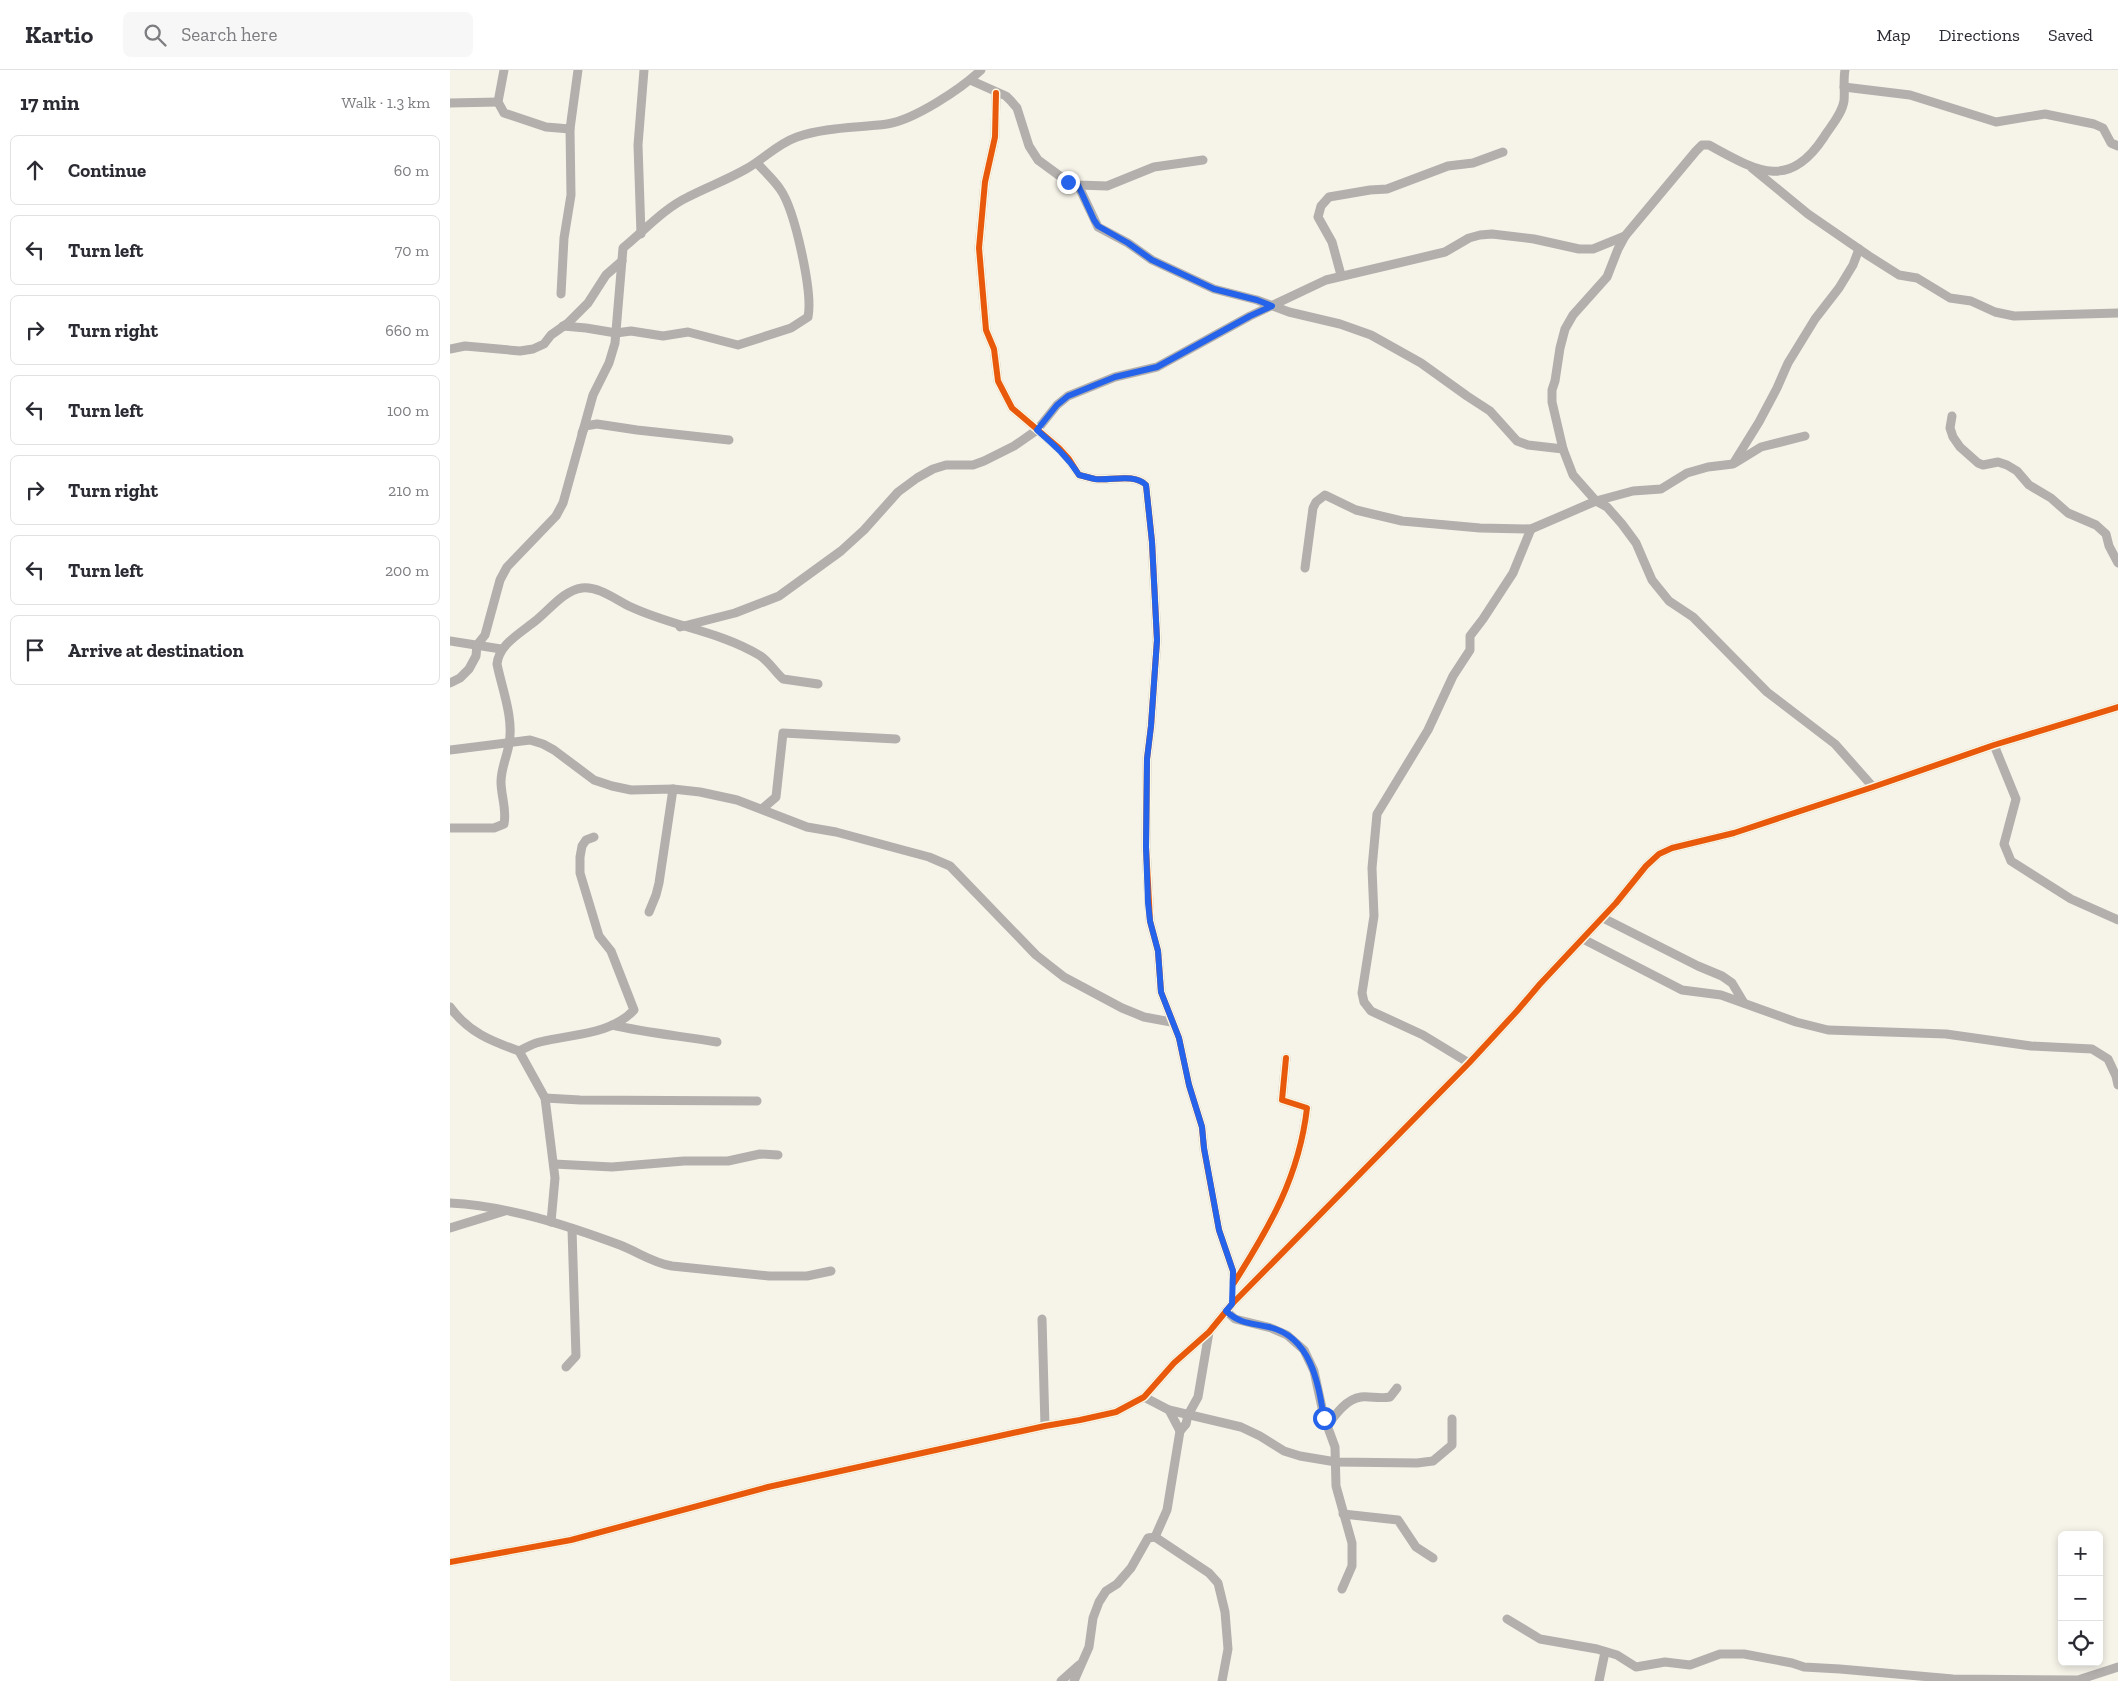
<!DOCTYPE html>
<meta charset="utf-8">
<style>
:root{--surface:#fff;--page:#f7f7f7;--text:#2b2b33;--muted:#7c7c81;--line:#e1e1e2}
body{margin:0;font-family:"Zilla Slab",serif;background:var(--page);color:var(--text)}
.controls{position:absolute;right:15px;bottom:15px;display:grid;overflow:hidden;border-radius:8px;box-shadow:0 2px 8px #0003}
.controls button{width:45px;height:45px;display:grid;place-items:center;padding:0;border:0;border-bottom:1px solid var(--line);background:var(--surface);color:var(--text);font:25px sans-serif}
.stop{position:absolute;width:15px;height:15px;margin:-11px;border:4px solid #2563eb;border-radius:50%;background:#fff}
.stop.end{background:#2563eb;border-color:#fff;box-shadow:0 1px 5px #0008}
.list{margin:0;padding:0;list-style:none}
h2{display:flex;justify-content:space-between;align-items:center;height:65px;margin:0;padding:0 20px;font-size:21px}
h2 small{font-size:16px;font-weight:400;color:var(--muted)}
.list li{display:grid;grid-template-columns:32px 1fr auto;gap:15px;align-items:center;box-sizing:border-box;height:70px;margin:0 10px 10px;padding:0 10px;border:1px solid var(--line);border-radius:8px}
.list b{display:block;font-size:19px;white-space:nowrap}
.list em{font-size:16px;font-style:normal;color:var(--muted)}
.icon{flex:none;width:28px;height:28px;fill:none;stroke:currentColor;stroke-width:2;stroke-linecap:round;stroke-linejoin:round}
.map{position:relative;flex:none;width:1668px;height:1611px;overflow:hidden}
header{display:flex;align-items:center;gap:30px;box-sizing:border-box;height:70px;padding:0 25px;background:var(--surface);border-bottom:1px solid var(--line)}
header strong{font-size:24px}
nav{display:flex;gap:28px;margin-inline-start:auto;font-size:18px}
.search{width:350px;height:45px;background:var(--page);display:flex;align-items:center;gap:12px;box-sizing:border-box;padding:0 18px;border-radius:8px;color:var(--muted);font-size:19px}
main{display:flex}
aside{flex:1;background:var(--surface)}
.map>svg:first-child{display:block}
</style>
<header>
<strong>Kartio</strong>
<div class="search"><svg class="icon" aria-label="search" viewBox="0 0 24 24"><circle cx="10" cy="10" r="6"/><path d="M15 15l6 6"/></svg>Search here</div>
<nav><a>Map</a><a>Directions</a><a>Saved</a></nav>
</header>
<main>
<aside>
<h2>17 min<small>Walk · 1.3 km</small></h2>
<ul class="list">
<li><svg class="icon" aria-label="ahead" viewBox="0 0 24 24"><path d="M12 20V5M6 11l6-6 6 6"/></svg><div><b>Continue</b></div><em>60 m</em></li>
<li><svg class="icon" aria-label="left" viewBox="0 0 24 24"><path d="M17 20v-9H6M10 6l-5 5 5 5"/></svg><div><b>Turn left</b></div><em>70 m</em></li>
<li><svg class="icon" aria-label="right" viewBox="0 0 24 24"><path d="M7 20v-9h11M14 6l5 5-5 5"/></svg><div><b>Turn right</b></div><em>660 m</em></li>
<li><svg class="icon" aria-label="left" viewBox="0 0 24 24"><path d="M17 20v-9H6M10 6l-5 5 5 5"/></svg><div><b>Turn left</b></div><em>100 m</em></li>
<li><svg class="icon" aria-label="right" viewBox="0 0 24 24"><path d="M7 20v-9h11M14 6l5 5-5 5"/></svg><div><b>Turn right</b></div><em>210 m</em></li>
<li><svg class="icon" aria-label="left" viewBox="0 0 24 24"><path d="M17 20v-9H6M10 6l-5 5 5 5"/></svg><div><b>Turn left</b></div><em>200 m</em></li>
<li><svg class="icon" aria-label="arrive" viewBox="0 0 24 24"><path d="M6 21V4h12l-3 4 3 4H6"/></svg><div><b>Arrive at destination</b></div></li>
</ul>
</aside>
<div class="map">
<svg width="1668" height="1611" viewBox="0 0 1668 1611">
<rect width="100%" height="100%" fill="#f6f4e9"/>
<g fill="none" stroke-linecap="round" stroke-linejoin="round">
<g stroke="#b2afad" stroke-width="9">
<path d="M54 0 48 32 54 43 96 57 120 59"/>
<path d="M1395 0C1393 10 1395 20 1394 31 1392 44 1381 56 1374 67 1338 122 1305 100 1259 75H1252L1246 81 1175 166 1168 179 1157 207 1123 245 1115 259 1110 278 1105 311 1102 320V332L1113 379 1123 405 1146 431 1157 437 1172 454 1186 473 1202 510 1219 531 1243 547 1317 622 1385 674 1423 717"/>
<path d="M520 10 556 26 561 31 567 38 579 76 588 90 618 112 628 115 657 116 704 97 753 90"/>
<path d="M1394 17 1460 25 1546 52 1595 44 1644 54 1653 58 1661 73 1668 76"/>
<path d="M546 23 545 67 535 112 529 178 536 260 544 279 548 311 562 338 609 378 619 389 629 405C634 406 640 408 645 409 661 411 684 403 696 415L702 472 707 570 701 656 697 689 696 777 700 851 708 881 711 922 729 968 739 1015 752 1057 754 1079 769 1160 783 1201 784 1213C820 1156 849 1107 857 1038L832 1030 836 988"/>
<path d="M0 33 48 32"/>
<path d="M1302 98 1358 144 1419 186 1449 205 1467 208 1500 228 1521 231 1545 242 1564 246 1668 243"/>
<path d="M628 115 648 157 678 173 702 190 764 219 807 230 839 242 890 254 921 265 971 293 1017 326 1040 341 1067 371 1078 375 1113 379"/>
<path d="M191 164 188 75 194 0"/>
<path d="M891 205 882 172 868 147 871 136 879 127 920 120 937 119 998 96 1023 93 1053 82"/>
<path d="M111 224 114 168 121 125 120 59 128 0"/>
<path d="M113 256 136 258 166 263 181 261 213 266 238 262 288 275 341 258 358 247C363 223 345 140 330 119 324 110 314 101 307 93"/>
<path d="M0 279 15 276 70 281 83 279 94 274 101 265 118 253 138 233 156 205 172 191"/>
<path d="M1502 346 1500 358 1503 367 1510 377 1528 393 1533 395 1548 392 1557 395 1567 401 1579 415 1601 428 1618 443 1646 455 1656 464 1659 476 1668 493"/>
<path d="M132 363 135 356 147 354 187 360 279 370"/>
<path d="M1285 393 1311 377 1355 366"/>
<path d="M855 498 863 438 866 432 875 425 906 440 952 451 1030 458 1081 459 1146 431 1183 421 1211 419 1237 403 1258 397 1283 394 1309 352 1327 318 1338 293 1365 249 1389 218 1403 195 1409 179"/>
<path d="M230 557 285 543 329 526 391 481 414 460 448 422 467 408 483 399 496 395H523L534 391 564 376 587 360 607 335 618 326 665 307 707 297 800 246 876 210 995 182 1019 168 1030 165 1042 164 1084 169 1129 179H1143L1175 166"/>
<path d="M0 571 51 579"/>
<path d="M0 613 10 608 19 599 26 586 27 575 35 565 50 510 57 497 106 446 113 433 143 325 159 293 165 273 173 178C194 161 213 139 238 127 257 117 277 110 296 99 314 89 327 74 347 67 375 57 407 58 437 54 464 50 511 19 531 0"/>
<path d="M1544 675 1566 729 1554 774 1561 791 1621 829 1668 850"/>
<path d="M0 680 80 670 93 674 104 680 144 710 162 716 181 720 223 719 250 722 287 730 357 757 386 762 479 787 500 796 586 885 614 907 672 938 694 947 721 952"/>
<path d="M312 739 326 727 333 663 446 669"/>
<path d="M0 758H44L54 754C57 739 51 726 51 712 51 698 57 687 59 674 64 648 52 619 47 594 49 576 66 566 80 555 97 544 111 521 132 518 149 516 166 530 181 537 224 557 269 561 309 585 319 591 324 601 333 609L368 614"/>
<path d="M199 842 206 825 209 813 223 719"/>
<path d="M1153 848 1248 896 1272 906 1282 913 1294 933"/>
<path d="M1133 869 1232 920 1271 925 1346 952 1378 960 1496 964 1581 976 1642 979 1658 989 1666 1006 1668 1015"/>
<path d="M0 937C18 962 41 971 69 981 76 978 83 973 90 972 121 964 161 965 184 940L161 881 149 866 130 803V787L132 776 136 770 144 767"/>
<path d="M162 955C197 963 232 966 267 972"/>
<path d="M69 981 95 1028 105 1108 101 1152"/>
<path d="M1019 993 973 965 921 941 914 932 912 923 924 846 922 798 927 744 978 660 1003 606 1020 580V566L1033 549 1063 503 1081 459"/>
<path d="M95 1028 130 1030 307 1031"/>
<path d="M104 1094 162 1097 234 1091H278L310 1084 328 1085"/>
<path d="M0 1133C58 1136 116 1155 170 1175 188 1182 203 1193 222 1196L319 1206H357L381 1201"/>
<path d="M0 1158 55 1141"/>
<path d="M776 1241 785 1249 821 1258 837 1265 854 1280 864 1301 874 1347 885 1377 886 1416 902 1473V1496L892 1519"/>
<path d="M592 1249 595 1356"/>
<path d="M116 1297 126 1286 122 1159"/>
<path d="M694 1327 719 1340 791 1357 810 1366 834 1381 850 1386 886 1392 967 1393 983 1391 1002 1375V1349"/>
<path d="M719 1340 730 1361"/>
<path d="M877 1356C885 1345 896 1329 911 1327 920 1326 930 1329 940 1327L947 1318"/>
<path d="M893 1444 948 1450 966 1477 983 1488"/>
<path d="M705 1467 759 1503 768 1513 775 1542 778 1579 772 1611"/>
<path d="M0 1492 121 1470 318 1417 595 1356 630 1350 666 1342 694 1327 724 1293 759 1262 782 1234 1019 993 1067 941 1090 914 1166 833 1196 796 1209 784 1222 778 1284 763 1423 717 1544 675 1668 637"/>
<path d="M1057 1549 1090 1569 1147 1579 1167 1585 1186 1597 1215 1592 1240 1595 1270 1584H1294L1342 1593 1354 1597 1390 1599 1503 1609 1628 1610 1668 1597"/>
<path d="M611 1611 629 1595"/>
<path d="M624 1611 639 1577 643 1548 649 1532 656 1521 667 1514 681 1498 698 1468 705 1467 717 1440 730 1361 736 1354 738 1345 748 1327 759 1262"/>
<path d="M1149 1611 1155 1582"/>
</g>
<g stroke="#fcf7e3" stroke-width="9">
<g id="cycleway">
<path d="M546 23 545 67 535 112 529 178 536 260 544 279 548 311 562 338 609 378 619 389 629 405C634 406 640 408 645 409 661 411 684 403 696 415L702 472 707 570 701 656 697 689 696 777 700 851 708 881 711 922 729 968 739 1015 752 1057 754 1079 769 1160 783 1201 784 1213C820 1156 849 1107 857 1038L832 1030 836 988"/>
<path d="M0 1492 121 1470 318 1417 595 1356 630 1350 666 1342 694 1327 724 1293 759 1262 782 1234 1019 993 1067 941 1090 914 1166 833 1196 796 1209 784 1222 778 1284 763 1423 717 1544 675 1668 637"/>
</g>
</g>
<use href="#cycleway" stroke="#e8590c" stroke-width="6"/>
</g>
<g fill="none" stroke-linecap="round" stroke-linejoin="round">
<path stroke="#2563eb" stroke-width="6" d="M618 112 628 115 644 150 648 156 678 173 702 190 764 219 807 230 822 236 800 246 707 297 665 307 618 326 607 335 587 360C603 374 617 386 629 405 634 406 640 408 645 409 661 411 684 403 696 415L702 472 707 570 701 656 697 689 696 777 698 833 700 851 708 881 711 922 729 968 739 1015 752 1057 754 1078 769 1160 783 1201 782 1234 776 1241C790 1254 801 1253 819 1257 861 1267 868 1312 874 1348"/>
</g>
</svg>
<div class="controls">
<button>+</button>
<button>−</button>
<button><svg class="icon" aria-label="locate" viewBox="0 0 24 24"><circle cx="12" cy="12" r="6"/><path d="M12 2v4M12 18v4M2 12h4M18 12h4"/></svg></button>
</div>
<div class="stop" style="left:874px;top:1348px"></div>
<div class="stop end" style="left:618px;top:112px"></div>
</div>
</main>
